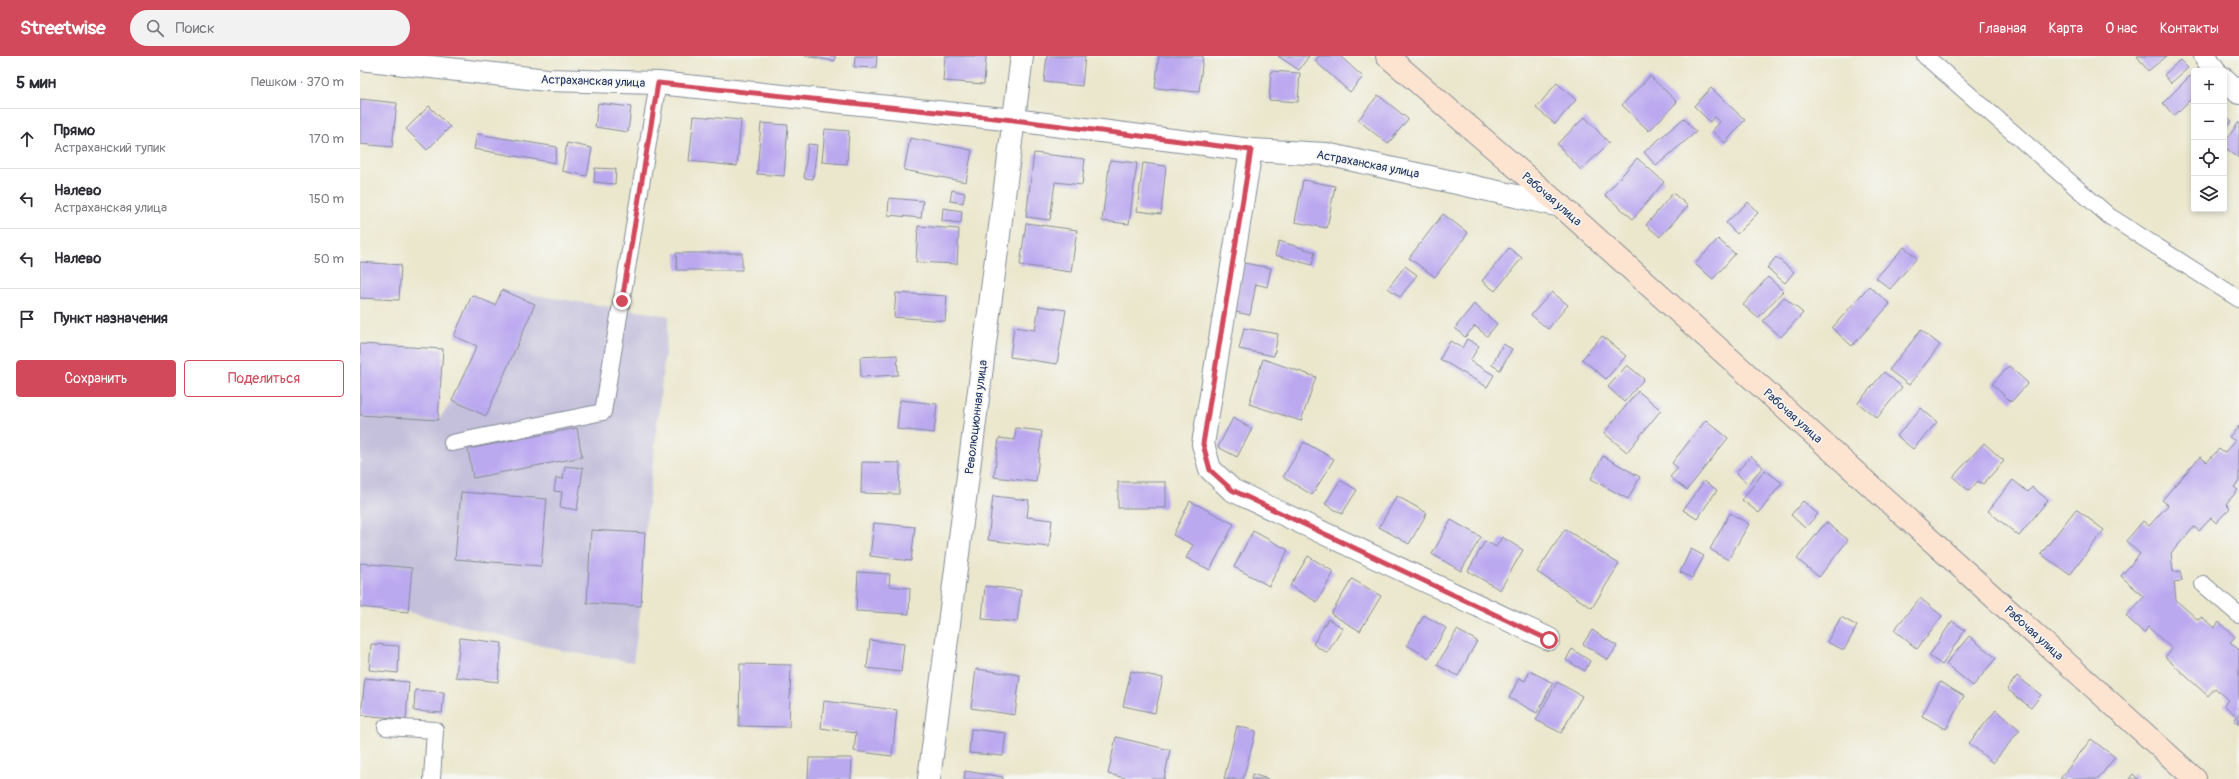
<!DOCTYPE html>
<html lang="ru">
<meta charset="utf-8">
<style>
:root{--surface:#fff;--page:#f2f2f3;--text:#2b2b33;--muted:#7c7c81;--line:#e1e1e2;--accent:#d1495b}
body{margin:0;font-family:Pangolin,sans-serif;background:var(--page);color:var(--text)}
.controls{position:absolute;right:12px;top:12px;display:grid;overflow:hidden;border-radius:4px;box-shadow:0 2px 6px #0003}
.controls button{width:36px;height:36px;display:grid;place-items:center;padding:0;border:0;border-bottom:1px solid var(--line);background:var(--surface);color:var(--text);font:20px sans-serif}
.stop{position:absolute;width:12px;height:12px;margin:-9px;border:3px solid #d1495b;border-radius:50%;background:#fff}
.stop.end{background:#d1495b;border-color:#fff;box-shadow:0 1px 4px #0008}
.list{margin:0;padding:0;list-style:none}
h2{display:flex;justify-content:space-between;align-items:center;height:52px;margin:0;padding:0 16px;font-size:17px}
h2 small{font-size:13px;font-weight:400;color:var(--muted)}
.list li{display:grid;grid-template-columns:26px 1fr auto;gap:12px;align-items:center;box-sizing:border-box;height:60px;padding:0 16px;border-top:1px solid var(--line)}
.list b{display:block;font-size:15px;white-space:nowrap}
.list p{margin:0;font-size:13px;white-space:nowrap;color:var(--muted)}
.list em{font-size:13px;font-style:normal;color:var(--muted)}
.actions{display:flex;gap:8px;padding:12px 16px}
.actions a{flex:1;padding:9px 0;border:1px solid var(--accent);border-radius:4px;text-align:center;font-size:14px;color:var(--accent)}
.actions .main{background:var(--accent);color:#fff}
.icon{flex:none;width:22px;height:22px;fill:none;stroke:currentColor;stroke-width:2;stroke-linecap:round;stroke-linejoin:round}
.map{position:relative;flex:none;width:1879px;height:723px;overflow:hidden}
header{display:flex;align-items:center;gap:24px;box-sizing:border-box;height:56px;padding:0 20px;background:var(--accent);color:#fff}
header strong{font-size:19px}
nav{display:flex;gap:22px;margin-inline-start:auto;font-size:14px}
.search{width:280px;height:36px;background:var(--page);display:flex;align-items:center;gap:10px;box-sizing:border-box;padding:0 14px;border-radius:22px;color:var(--muted);font-size:15px}
main{display:flex}
aside{flex:1;background:var(--surface)}
.map>svg:first-child{display:block}
</style>
<header>
<strong>Streetwise</strong>
<div class="search"><svg class="icon" aria-label="search" viewBox="0 0 24 24"><circle cx="10" cy="10" r="6"/><path d="M15 15l6 6"/></svg>Поиск</div>
<nav><a>Главная</a><a>Карта</a><a>О нас</a><a>Контакты</a></nav>
</header>
<main>
<aside>
<h2>5 мин<small>Пешком · 370 m</small></h2>
<ul class="list">
<li><svg class="icon" aria-label="ahead" viewBox="0 0 24 24"><path d="M12 20V5M6 11l6-6 6 6"/></svg><div><b>Прямо</b><p>Астраханский тупик</p></div><em>170 m</em></li>
<li><svg class="icon" aria-label="left" viewBox="0 0 24 24"><path d="M17 20v-9H6M10 6l-5 5 5 5"/></svg><div><b>Налево</b><p>Астраханская улица</p></div><em>150 m</em></li>
<li><svg class="icon" aria-label="left" viewBox="0 0 24 24"><path d="M17 20v-9H6M10 6l-5 5 5 5"/></svg><div><b>Налево</b></div><em>50 m</em></li>
<li><svg class="icon" aria-label="arrive" viewBox="0 0 24 24"><path d="M6 21V4h12l-3 4 3 4H6"/></svg><div><b>Пункт назначения</b></div></li>
</ul>
<div class="actions"><a class="main">Сохранить</a><a>Поделиться</a></div>
</aside>
<div class="map">
<svg width="1879" height="723" viewBox="0 0 1879 723">
<rect width="100%" height="100%" fill="#f6f6f2"/>
<filter id="ink" filterUnits="userSpaceOnUse"><feTurbulence type="fractalNoise" baseFrequency=".025" numOctaves="2"/><feDisplacementMap in="SourceGraphic" scale="8" xChannelSelector="R" yChannelSelector="G"/><feConvolveMatrix kernelMatrix="1 2 1 2 8 2 1 2 1" color-interpolation-filters="sRGB"/></filter>
<filter id="wash" filterUnits="userSpaceOnUse"><feTurbulence type="fractalNoise" baseFrequency=".012" numOctaves="4" result="noise"/><feDisplacementMap in="SourceGraphic" scale="16" xChannelSelector="R" yChannelSelector="G"/><feGaussianBlur stdDeviation="0.9" result="paint"/><feColorMatrix in="noise" values="0 0 0 0 0 0 0 0 0 0 0 0 0 0 0 0 0 1.4 0 .05"/><feComposite in="paint" operator="in"/></filter>
<g filter="url(#wash)">
<rect width="100%" height="100%" fill="#ebe7cd"/>
<path fill="#c4c0db" d="M142 234 309 260 285 477 281 550 273 606 203 595 48 556 0 551V359L78 364 93 344Z"/>
<g id="blocks">
<g fill="#bba9f0">
<path d="M445 0H475V5Z"/>
<path d="M495 0H517L516 12 494 11Z"/>
<path d="M585 0H626L624 28 583 25Z"/>
<path d="M687 0H725L722 30 684 26Z"/>
<path d="M799 0H843L839 36 795 32Z"/>
<path d="M918 0H949L939 14Z"/>
<path d="M959 0H980L1003 21 990 36 955 5Z"/>
<path d="M1777 0H1807L1788 15Z"/>
<path d="M1820 4 1828 12 1811 27 1804 19Z"/>
<path d="M911 15 940 17 938 46 909 44Z"/>
<path d="M1290 20 1317 46 1289 75 1262 49Z"/>
<path d="M1830 20 1834 24V40L1814 60 1803 47Z"/>
<path d="M1197 27 1216 44 1195 68 1176 52Z"/>
<path d="M1351 32 1385 64 1365 87 1352 75 1360 66 1354 61 1350 66 1334 50Z"/>
<path d="M1018 39 1048 63 1028 88 998 64Z"/>
<path d="M0 43 37 47 32 91 0 88Z"/>
<path d="M238 47 271 51 268 76 235 71Z"/>
<path d="M69 50 90 71 67 94 46 73Z"/>
<path d="M1864 58 1872 65 1864 75Z"/>
<path d="M334 60 381 64 377 110 329 105Z"/>
<path d="M1225 61 1249 87 1221 114 1197 88Z"/>
<path d="M1324 62 1336 76 1296 110 1284 96Z"/>
<path d="M1879 66V102L1864 91V87Z"/>
<path d="M401 67 428 69 424 120 397 118Z"/>
<path d="M465 73 489 75 487 108 462 106Z"/>
<path d="M117 78 197 91 195 107 114 93Z"/>
<path d="M550 82 612 94 606 126 544 114Z"/>
<path d="M207 87 232 92 227 120 202 115Z"/>
<path d="M448 88 457 89 453 123 444 122Z"/>
<path d="M674 97 725 103 722 129 695 126 690 164 666 161Z"/>
<path d="M1277 102 1304 126 1273 163 1245 139Z"/>
<path d="M750 104 777 107 769 168 742 165Z"/>
<path d="M783 107 806 110 801 158 777 155Z"/>
<path d="M235 112 256 113 255 128 234 126Z"/>
<path d="M943 124 975 130 967 172 935 166Z"/>
<path d="M592 134 605 137 603 147 590 145Z"/>
<path d="M1313 137 1328 150 1300 181 1286 169Z"/>
<path d="M529 142 563 145 561 162 528 159Z"/>
<path d="M1388 146 1398 157 1377 178 1366 167Z"/>
<path d="M583 152 602 155 601 167 582 165Z"/>
<path d="M1083 158 1108 177 1075 221 1049 202Z"/>
<path d="M666 167 717 174 711 216 660 209Z"/>
<path d="M558 170 599 173 597 208 556 206Z"/>
<path d="M1358 183 1375 198 1353 223 1335 208Z"/>
<path d="M919 185 955 196 952 209 915 199Z"/>
<path d="M1544 191 1557 202 1530 233 1516 222Z"/>
<path d="M1149 192 1162 202 1135 235 1122 225Z"/>
<path d="M316 197H382V214H317Z"/>
<path d="M1416 201 1434 216 1425 227 1407 212Z"/>
<path d="M0 206 41 209 39 244 0 242Z"/>
<path d="M884 207 911 212 907 231 896 228 890 259 875 256Z"/>
<path d="M1045 210 1057 219 1040 241 1028 232Z"/>
<path d="M1408 221 1423 235 1398 262 1383 249Z"/>
<path d="M1509 230 1530 248 1492 290 1472 272Z"/>
<path d="M142 234 175 248 126 360 92 344 117 290 94 280 112 239 135 249Z"/>
<path d="M1192 236 1208 249 1188 273 1171 259Z"/>
<path d="M536 237 587 240 585 265 534 261Z"/>
<path d="M1424 241 1443 257 1421 281 1403 265Z"/>
<path d="M1114 248 1137 268 1127 280 1115 270 1105 281 1095 272Z"/>
<path d="M679 250 706 254 697 308 650 301 654 271 675 274Z"/>
<path d="M884 272 918 278 914 300 879 293Z"/>
<path d="M1561 274 1580 289 1549 329 1529 314Z"/>
<path d="M1242 280 1266 300 1246 323 1222 303Z"/>
<path d="M1107 283 1119 290 1110 305 1134 319 1127 331 1080 303 1090 285 1102 292Z"/>
<path d="M0 288 83 293 78 364 0 359Z"/>
<path d="M1143 288 1152 293 1140 314 1132 309Z"/>
<path d="M537 299 538 319 501 321 500 301Z"/>
<path d="M903 303 956 321 941 365 889 348Z"/>
<path d="M1267 309 1284 323 1264 346 1248 331Z"/>
<path d="M1649 310 1668 327 1651 346 1632 328Z"/>
<path d="M1524 316 1542 331 1517 362 1498 347Z"/>
<path d="M1278 335 1301 354 1267 396 1244 377Z"/>
<path d="M540 344 577 348 574 377 537 373Z"/>
<path d="M1561 352 1577 366 1553 393 1537 380Z"/>
<path d="M873 362 892 373 877 401 858 391Z"/>
<path d="M1346 364 1368 382 1327 434 1310 421 1318 412 1312 407Z"/>
<path d="M1879 370V425L1874 431 1878 434 1866 448 1870 452 1856 467 1851 462 1839 475 1834 471 1811 497 1813 516 1820 515 1822 525 1814 526 1816 544 1838 564 1842 561 1854 572 1859 566 1875 581 1870 586 1879 594V668L1874 664 1877 661 1864 649 1868 644 1855 632 1848 640 1805 601 1812 593 1788 571 1784 577 1766 560 1784 541 1761 520 1780 498 1766 485 1783 465 1789 470 1808 449 1802 444 1840 401 1847 406 1859 393 1864 397 1875 385 1869 381Z"/>
<path d="M217 372 222 401 113 422 108 393Z"/>
<path d="M656 372 682 375 676 426 634 421 639 382 655 384Z"/>
<path d="M944 386 974 403 952 439 923 421Z"/>
<path d="M1624 387 1644 405 1623 428 1618 425 1609 435 1593 421Z"/>
<path d="M1243 400 1280 421 1268 443 1231 423Z"/>
<path d="M1391 400 1403 411 1388 428 1376 417Z"/>
<path d="M502 406 540 407 539 438 501 437Z"/>
<path d="M205 410 223 412 217 454 200 451 202 436 194 435 196 422 203 423Z"/>
<path d="M1405 414 1422 427 1399 457 1382 444Z"/>
<path d="M980 424 997 434 982 458 965 448Z"/>
<path d="M1653 424 1668 436 1672 431 1688 444 1659 480 1628 455Z"/>
<path d="M1344 425 1357 434 1337 463 1323 454Z"/>
<rect x="758" y="426" width="48" height="26"/>
<path d="M101 436 187 443 181 510 95 503Z"/>
<path d="M633 440 669 444 667 461 692 464 689 491 628 484Z"/>
<path d="M1037 440 1067 457 1049 488 1019 471Z"/>
<path d="M830 445 874 468 850 514 826 502 833 489 813 479Z"/>
<path d="M1443 445 1458 458 1445 472 1431 459Z"/>
<path d="M1716 453 1744 474 1710 519 1681 498Z"/>
<path d="M1370 457 1389 468 1368 504 1350 493Z"/>
<path d="M1091 464 1121 481 1101 515 1072 498Z"/>
<path d="M1466 466 1488 484 1459 521 1437 503Z"/>
<path d="M514 467 555 471 551 505 510 500Z"/>
<path d="M1205 473 1259 508 1232 552 1177 516Z"/>
<path d="M231 474 285 477 281 550 227 547Z"/>
<path d="M893 475 928 494 909 530 874 511Z"/>
<path d="M1142 481 1163 494 1140 534 1108 515 1125 485 1136 491Z"/>
<path d="M1331 493 1344 500 1332 522 1320 516Z"/>
<path d="M948 500 974 516 957 546 930 530Z"/>
<path d="M0 507 52 512 48 556 0 551Z"/>
<path d="M498 516 530 518 529 530 550 532 549 558 496 555Z"/>
<path d="M992 523 1021 540 1000 575 971 558Z"/>
<path d="M625 530 661 534 657 566 622 563Z"/>
<path d="M1560 542 1582 560 1557 593 1534 574Z"/>
<path d="M1064 559 1086 572 1069 602 1047 589Z"/>
<path d="M1481 561 1497 570 1484 594 1467 586Z"/>
<path d="M968 563 983 572 967 597 953 588Z"/>
<path d="M1592 565 1605 574 1582 609 1569 600Z"/>
<path d="M1097 574 1117 585 1098 620 1077 609Z"/>
<path d="M1232 574 1257 590 1248 604 1223 588Z"/>
<path d="M1609 580 1636 602 1613 630 1586 608Z"/>
<path d="M100 582 142 587 138 626 96 621Z"/>
<path d="M510 584 544 588 541 616 507 612Z"/>
<path d="M11 588 39 590 38 617 9 614Z"/>
<path d="M1212 593 1230 605 1225 615 1206 604Z"/>
<path d="M380 608 431 609 429 671 379 670Z"/>
<path d="M616 613 660 619 655 659 611 652Z"/>
<path d="M771 615 803 622 795 657 763 650Z"/>
<path d="M1170 615 1193 627 1177 657 1149 642 1159 622 1165 625Z"/>
<path d="M1657 620 1681 639 1671 652 1647 633Z"/>
<path d="M5 622 49 626 46 663 1 659Z"/>
<path d="M1197 626 1222 640 1201 677 1176 664Z"/>
<path d="M1580 626 1604 640 1586 673 1562 660Z"/>
<path d="M55 634 84 636 82 657 54 655Z"/>
<path d="M464 645 537 654 532 700 494 695 496 677 461 672Z"/>
<path d="M1636 654 1660 674 1633 707 1609 687Z"/>
<path d="M877 670 896 675 883 723H864Z"/>
<path d="M611 673 646 677 643 700 609 697Z"/>
<path d="M756 681 810 694 804 723H770L748 718Z"/>
<path d="M1731 683 1755 701 1738 723H1700Z"/>
<path d="M449 702H492L491 723H448Z"/>
<path d="M605 715 643 721V723H604Z"/>
<path d="M892 718 908 723H891Z"/>
<path d="M1773 718 1778 723H1769Z"/>
</g>
</g>
</g>
<g filter="url(#ink)">
<use href="#blocks" fill-opacity="0" stroke="#838b96" stroke-width="1"/>
<g fill="none" stroke-linecap="round" stroke-linejoin="round">
<g stroke="#838b96" stroke-width="18">
<g id="lane">
<path d="M1565 0 1749 160 1879 243"/>
<path d="M92 387 243 356 298 27"/>
<path d="M1843 528 1879 559"/>
<path d="M26 671 75 674 72 723"/>
</g>
</g>
<g stroke="#838b96" stroke-width="24">
<g id="street">
<path d="M1845 0 1855 15"/>
<path d="M0 3 187 24 298 27 654 64 891 94 966 98 1201 150"/>
<path d="M1864 23 1879 37"/>
<path d="M891 94 843 388 850 413 872 434 1189 583"/>
<path d="M569 723 662 0"/>
</g>
</g>
<g stroke="#838b96" stroke-width="24">
<path id="secondary" d="M1027 0 1201 150 1835 723"/>
</g>
<use href="#lane" stroke="#fff" stroke-width="16"/>
<use href="#street" stroke="#fff" stroke-width="22"/>
<use href="#secondary" stroke="#fde4d1" stroke-width="22"/>
</g>
</g>
<g fill="none" stroke-linecap="round" stroke-linejoin="round" filter="url(#ink)">
<path stroke="#d1495b" stroke-width="5" d="M262 245 298 27 654 64 891 94 843 388 850 414 872 434 1189 584"/>
</g>
<g text-anchor="middle" stroke-width="3" stroke-linejoin="round" paint-order="stroke">
<g font-size="12" fill="#1b2f5e" stroke="#f6f6f2">
<text transform="translate(233 25) rotate(2)" y="4">Астраханская улица</text>
<text transform="translate(1008 108) rotate(11)" y="4">Астраханская улица</text>
<text transform="translate(1192 143) rotate(41)" y="4">Рабочая улица</text>
<text transform="translate(1433 360) rotate(42)" y="4">Рабочая улица</text>
<text transform="translate(616 361) rotate(-83)" y="4">Революционная улица</text>
<text transform="translate(1674 577) rotate(42)" y="4">Рабочая улица</text>
</g>
</g>
</svg>
<div class="controls">
<button>+</button>
<button>−</button>
<button><svg class="icon" aria-label="locate" viewBox="0 0 24 24"><circle cx="12" cy="12" r="6"/><path d="M12 2v4M12 18v4M2 12h4M18 12h4"/></svg></button>
<button><svg class="icon" aria-label="layers" viewBox="0 0 24 24"><path d="M12 4l9 5-9 5-9-5zM3 14l9 5 9-5"/></svg></button>
</div>
<div class="stop" style="left:1189px;top:584px"></div>
<div class="stop end" style="left:262px;top:245px"></div>
</div>
</main>
